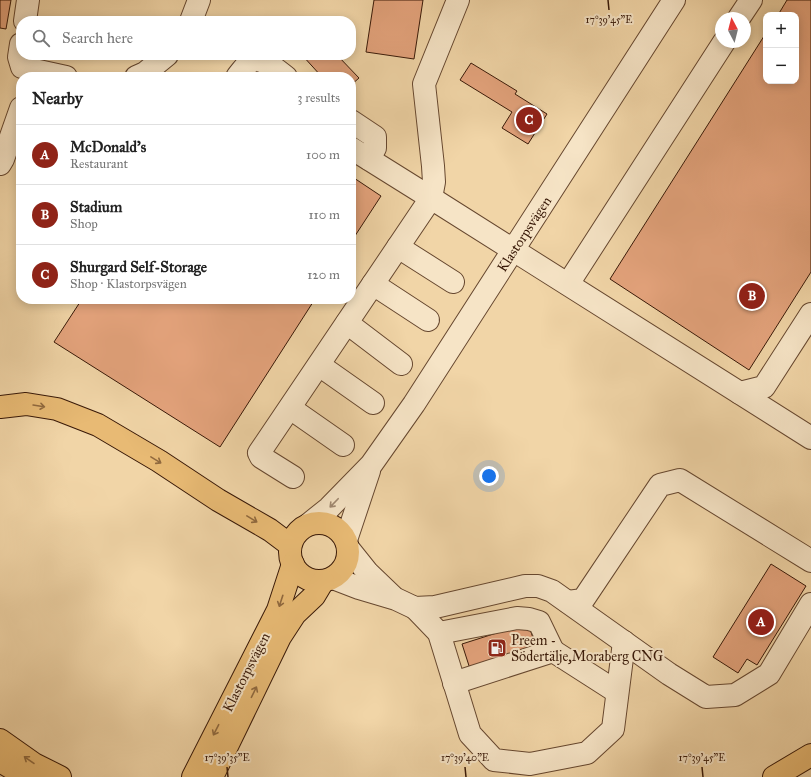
<!DOCTYPE html>
<meta charset="utf-8">
<style>
:root{--surface:#fff;--page:#f2f2f2;--text:#222;--muted:#767676;--line:#e0e0e0;--accent:#8f2418}
body{margin:0;font-family:"IM FELL Great Primer",serif;background:var(--page);color:var(--text)}
.controls{position:absolute;right:12px;top:12px;display:grid;overflow:hidden;border-radius:8px;box-shadow:0 2px 10px #0003}
.controls button{width:36px;height:36px;display:grid;place-items:center;padding:0;border:0;border-bottom:1px solid var(--line);background:var(--surface);color:var(--text);font:20px sans-serif}
.compass{position:absolute;left:715px;top:12px;width:36px;height:36px;border-radius:50%;background:var(--surface);box-shadow:0 2px 10px #0003;rotate:353deg}
.you{position:absolute;left:489px;top:476px;width:14px;height:14px;margin:-10px;border:3px solid #fff;border-radius:50%;background:#1a73e8;box-shadow:0 0 0 6px #1a73e833}
.badge{display:grid;place-items:center;width:26px;height:26px;border-radius:50%;background:var(--accent);color:#fff;font-size:13px;font-weight:700}
.pin{position:absolute;translate:-50% -50%;border:2px solid #fff;box-shadow:0 1px 4px #0006}
.list{margin:0;padding:0;list-style:none}
h2{display:flex;justify-content:space-between;align-items:center;height:52px;margin:0;padding:0 16px;font-size:17px}
h2 small{font-size:13px;font-weight:400;color:var(--muted)}
.list li{display:grid;grid-template-columns:26px 1fr auto;gap:12px;align-items:center;box-sizing:border-box;height:60px;padding:0 16px;border-top:1px solid var(--line)}
.list b{display:block;font-size:15px;white-space:nowrap}
.list p{margin:0;font-size:13px;white-space:nowrap;color:var(--muted)}
.list em{font-size:13px;font-style:normal;color:var(--muted)}
.icon{flex:none;width:22px;height:22px;fill:none;stroke:currentColor;stroke-width:2;stroke-linecap:round;stroke-linejoin:round}
.map{position:relative;flex:none;width:811px;height:777px;overflow:hidden}
.search{position:absolute;background:var(--surface);box-shadow:0 2px 10px #0003;left:16px;top:16px;width:340px;height:44px;display:flex;align-items:center;gap:10px;box-sizing:border-box;padding:0 14px;border-radius:16px;color:var(--muted);font-size:15px}
.panel{position:absolute;background:var(--surface);box-shadow:0 2px 10px #0003;left:16px;top:72px;width:340px;height:232px;border-radius:16px}
.map>svg:first-child{display:block}
</style>
<div class="map">
<svg width="811" height="777" viewBox="0 0 811 777">
<rect width="100%" height="100%" fill="#f1d5a7"/>
<filter id="stains"><feTurbulence type="fractalNoise" baseFrequency=".005" numOctaves="4"/><feColorMatrix values="0 0 0 0 .2 0 0 0 0 .09 0 0 0 0 .02 0 0 0 .5 -.17"/></filter>
<radialGradient id="worn" r=".72"><stop offset=".6" stop-color="#630" stop-opacity="0"/><stop offset="1" stop-color="#630" stop-opacity=".3"/></radialGradient>
<g fill="#e4a37c" stroke="#381807">
<path d="M0 0H11L6 29 0 28Z"/>
<path d="M374 0H423L414 59 366 52Z"/>
<path d="M787 0H811V272L749 370 610 279 766 33V81H796V15H778Z"/>
<path d="M302 55H337L359 78 351 85V77H322Z"/>
<path d="M471 63 517 91 515 94 547 114 528 144 502 128 512 112 460 80Z"/>
<path d="M351 176 381 196 351 242Z"/>
<path d="M82 299H315L220 447 54 342Z"/>
<path d="M771 564 806 586 757 665 747 659 738 673 713 657Z"/>
<path d="M528 623 537 650 471 672 462 644Z"/>
</g>
<g fill="none" stroke-linecap="round" stroke-linejoin="round">
<g stroke="#66472f" stroke-width="24">
<g id="minor">
<path d="M739 18 751 0"/>
<path d="M25 21 28 0"/>
<path d="M191 21 199 0"/>
<path d="M21 44 19 57 22 67 34 70 32 77"/>
<path d="M34 70 66 77"/>
<path d="M136 77 145 73 167 55"/>
<path d="M237 77C241 72 245 66 250 62 259 54 278 71 286 77"/>
<path d="M351 121 375 137V148L369 159"/>
<path d="M351 148 431 198 434 182 433 166 424 84 458 0"/>
<path d="M0 164 3 159 21 108"/>
<path d="M398 247 453 282"/>
<path d="M373 284 428 320"/>
<path d="M568 284 724 42"/>
<path d="M347 323 401 364"/>
<path d="M319 365 373 403"/>
<path d="M740 393 764 387 811 314"/>
<path d="M290 408 343 445"/>
<path d="M293 477 261 457 259 453 431 198 811 438"/>
<path d="M309 524 329 508 371 465 414 404 674 0"/>
<path d="M346 540 369 471"/>
<path d="M348 548 368 573 392 596"/>
<path d="M333 578 359 588 396 599 415 608 435 607 525 586H538L552 591 669 674 706 697 735 695 769 674 811 604"/>
<path d="M568 602 583 600 660 485 680 480 811 561"/>
<path d="M415 608 439 633 470 734 494 760 530 764 587 753 613 729 624 642"/>
<path d="M439 633 517 618 529 619 539 622 553 651"/>
<path d="M454 683 553 651 617 692"/>
</g>
</g>
<g stroke="#381807" stroke-width="24">
<g id="major">
<circle cx="319" cy="552" r="29"/>
<path d="M193 777 278 610 293 564"/>
<path d="M212 777 280 637 295 614 314 596 323 581"/>
</g>
</g>
<g stroke="#381807" stroke-width="24">
<g id="highway">
<path d="M0 407 26 404 57 409 98 425 159 461 218 500 270 530 290 545"/>
<path d="M0 740 34 764 60 777"/>
<path d="M0 761 27 777"/>
<path d="M774 777 811 755"/>
</g>
</g>
<use href="#minor" stroke="#f6e4c6" stroke-width="22"/>
<use href="#major" stroke="#e8ba74" stroke-width="22"/>
<use href="#highway" stroke="#e8ba74" stroke-width="22"/>
</g>
<defs><path id="oneway-shaft" d="M-6 0H5M1.5-3L5.5 0L1.5 3" fill="none" stroke-width="1.6" stroke-linecap="round" stroke-linejoin="round"/></defs>
<g stroke="#90693e">
<use href="#oneway-shaft" transform="translate(39 406) rotate(9)"/>
<use href="#oneway-shaft" transform="translate(156 460) rotate(31)"/>
<use href="#oneway-shaft" transform="translate(252 519) rotate(31)"/>
<use href="#oneway-shaft" transform="translate(281 601) rotate(108)"/>
<use href="#oneway-shaft" transform="translate(254 692) rotate(-64)"/>
<use href="#oneway-shaft" transform="translate(216 730) rotate(117)"/>
<use href="#oneway-shaft" transform="translate(29 760) rotate(-145)"/>
</g>
<use stroke="#a08870" href="#oneway-shaft" transform="translate(334 503) rotate(134)"/>
<path fill="none" stroke="#381807" stroke-width="1.5" d="M608 0 609 10M227 767 228 777M465 767 466 777M702 767 703 777"/>
<defs>
<g id="fuel-square" transform="scale(1)"><rect x="-9" y="-9" width="18" height="18" rx="4" fill="#8f2418" stroke="#f6e4c6"/><path d="M-5.5-6h7V0h2V4h1.3V-2.5L3-4.5l.8-.8L6-3V5H2.5V1h-1V6h-7ZM-4.2-4.7v3.2H.2V-4.7Z" fill="#fff"/></g>
</defs>
<g fill-rule="evenodd">
<use href="#fuel-square" x="497" y="648"/>
</g>
<g text-anchor="middle" stroke-width="4" stroke-linejoin="round" paint-order="stroke">
<g font-size="14" fill="#381807" stroke="#f6e4c6">
<text transform="translate(524 234) rotate(-57)" y="5">Klastorpsvägen</text>
<text transform="translate(246 672) rotate(-63)" y="5">Klastorpsvägen</text>
</g>
<g font-size="14" fill="#381807" stroke="#f6e4c6" text-anchor="start">
<text x="511" y="645">Preem -<tspan x="511" dy="16">Södertälje,Moraberg CNG</tspan></text>
</g>
</g>
<g font-size="10" text-anchor="middle" fill="#381807" stroke="#f6e4c6" stroke-width="4" stroke-linejoin="round" paint-order="stroke">
<text x="609" y="23">17°39'45"E</text>
<text x="227" y="761">17°39'35"E</text>
<text x="465" y="761">17°39'40"E</text>
<text x="702" y="761">17°39'45"E</text>
</g>
<rect width="100%" height="100%" filter="url(#stains)"/>
<rect width="100%" height="100%" fill="url(#worn)"/>
</svg>
<div class="controls">
<button>+</button>
<button>−</button>
</div>
<svg class="compass" viewBox="-18 -18 36 36"><path d="M0-13l5 13h-10z" fill="#e53935"/><path d="M0 13l5-13h-10z" fill="#767676"/></svg>
<div class="you"></div>
<div class="pin badge" style="left:761px;top:622px">A</div>
<div class="pin badge" style="left:752px;top:296px">B</div>
<div class="pin badge" style="left:529px;top:120px">C</div>
<div class="search"><svg class="icon" aria-label="search" viewBox="0 0 24 24"><circle cx="10" cy="10" r="6"/><path d="M15 15l6 6"/></svg>Search here</div>
<section class="panel">
<h2>Nearby<small>3 results</small></h2>
<ul class="list">
<li><span class="badge">A</span><div><b>McDonald's</b><p>Restaurant</p></div><em>100 m</em></li>
<li><span class="badge">B</span><div><b>Stadium</b><p>Shop</p></div><em>110 m</em></li>
<li><span class="badge">C</span><div><b>Shurgard Self-Storage</b><p>Shop · Klastorpsvägen</p></div><em>120 m</em></li>
</ul>
</section>
</div>
